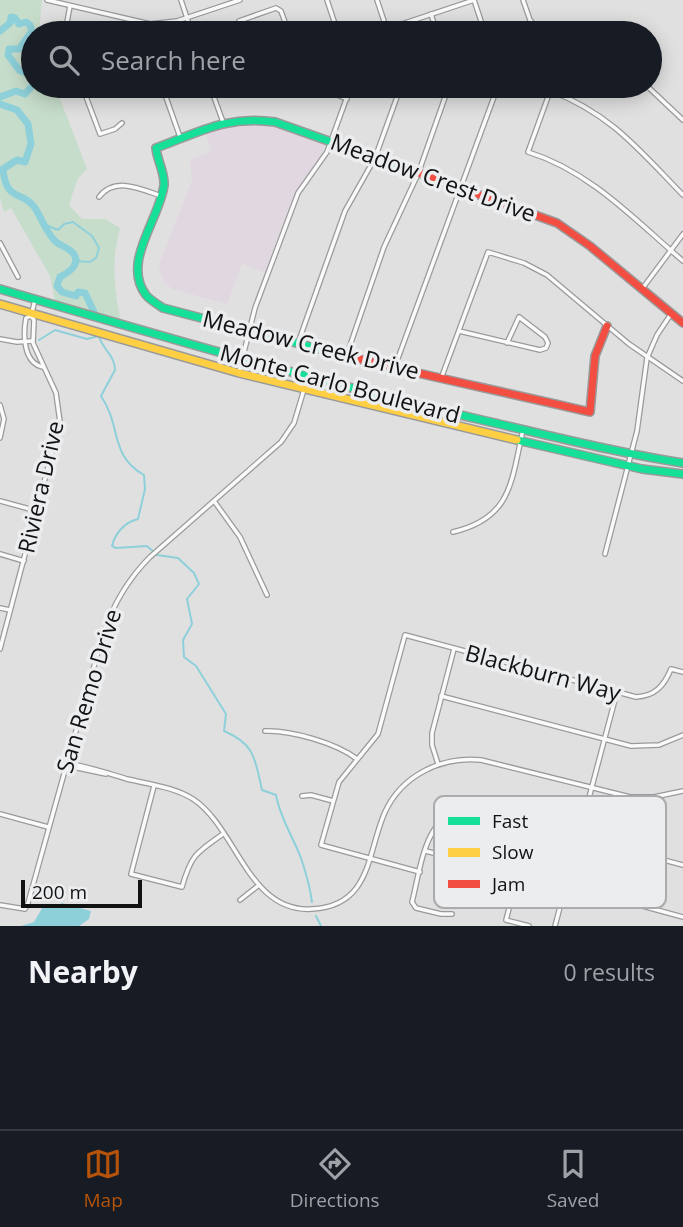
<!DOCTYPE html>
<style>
:root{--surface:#171b24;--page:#20242c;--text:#f1f3f6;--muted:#9ea1a6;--line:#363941;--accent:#b45309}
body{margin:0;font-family:"Open Sans",sans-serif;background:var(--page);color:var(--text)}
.scale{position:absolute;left:21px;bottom:18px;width:121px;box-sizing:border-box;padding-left:7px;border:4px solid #121213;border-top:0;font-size:19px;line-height:24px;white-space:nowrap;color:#121213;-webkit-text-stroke:5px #ecedef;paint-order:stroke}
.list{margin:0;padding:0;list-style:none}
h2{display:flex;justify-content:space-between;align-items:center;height:91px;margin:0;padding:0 28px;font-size:30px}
h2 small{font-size:23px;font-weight:400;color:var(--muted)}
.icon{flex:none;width:38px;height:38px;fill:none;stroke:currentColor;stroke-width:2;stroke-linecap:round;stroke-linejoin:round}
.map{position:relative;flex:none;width:683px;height:926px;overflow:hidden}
.search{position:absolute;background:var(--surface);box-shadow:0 4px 18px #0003;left:21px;right:21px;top:21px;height:77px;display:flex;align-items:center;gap:18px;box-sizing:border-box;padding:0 24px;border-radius:38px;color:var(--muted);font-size:26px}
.sheet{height:203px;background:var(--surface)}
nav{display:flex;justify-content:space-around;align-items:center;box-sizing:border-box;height:98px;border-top:2px solid var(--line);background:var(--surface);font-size:19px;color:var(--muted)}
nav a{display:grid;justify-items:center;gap:4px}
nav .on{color:var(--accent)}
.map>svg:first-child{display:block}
</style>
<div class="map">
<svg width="683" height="926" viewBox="0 0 683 926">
<rect width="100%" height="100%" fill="#e0e0e1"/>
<path fill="#e1d7e0" d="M239 123 270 124 326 144 320 157 294 193 265 272 242 264 227 304 172 289 163 281 159 268 161 259 192 180 190 159 211 152 205 132Z"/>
<path fill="#c7ddcb" d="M0 0H42L39 33H33V86H55L87 169 78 178 69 205 82 219H105L120 228C111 263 114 287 121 322L55 301 50 276 11 208 4 212 0 199Z"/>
<path fill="#8ed0da" d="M62 903 91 911 89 919 79 926H21L34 922 44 905 55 908Z"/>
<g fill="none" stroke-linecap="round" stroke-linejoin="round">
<g stroke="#8ed0da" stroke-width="2">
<path d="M44 224 58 230 64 224 73 222 92 236 99 248 96 258 90 262 76 261"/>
<path d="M39 340 55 330 87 339 99 336C102 349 115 355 115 370L101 396C122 427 109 455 144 475L145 489 138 519C125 522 115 533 112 546L116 548 147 546 157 555 178 558 194 573 199 584 187 599 192 624 183 640 184 657 196 666 226 714 224 731C255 744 255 759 262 790L276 795C280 818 293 837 301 858 306 873 310 887 312 902"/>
<path d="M316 916 321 926"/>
</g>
<g stroke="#8ed0da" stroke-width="7">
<path d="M0 31 10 23 11 17 15 18 19 24 26 22 30 25 32 31 19 49H9L8 55 19 70 33 76"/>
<path d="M0 97 16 91 25 94 33 85"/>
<path d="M0 104 17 110 28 124 31 144 25 162 17 160 3 169C6 203 23 190 35 208 42 219 46 232 55 241 60 246 69 248 73 253 82 264 68 273 60 277L57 286 62 292 76 296 78 292 85 293 94 312"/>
</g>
<g stroke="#9a9a9b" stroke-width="6">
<g id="street">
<path d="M47 0 150 24 177 21 240 0"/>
<path d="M181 0 192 33"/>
<path d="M327 0 338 33"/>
<path d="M377 0 388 33"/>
<path d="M474 0 485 33"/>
<path d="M523 0 530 20 536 27"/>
<path d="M431 14 437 33"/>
<path d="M387 29 474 0"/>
<path d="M65 33 70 6"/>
<path d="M146 33 147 24"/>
<path d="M241 33 239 21 276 8 281 11 289 33"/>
<path d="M572 33H574"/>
<path d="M82 86 100 134 115 129 122 123"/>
<path d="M162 86 180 137"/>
<path d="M210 86 223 122"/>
<path d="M315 86 347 99"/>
<path d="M552 86 528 152C590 171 635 220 683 261"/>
<path d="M647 86 683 120"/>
<path d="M551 91C611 114 639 150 683 195"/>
<path d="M99 197C115 176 141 189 161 196"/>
<path d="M0 243 18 277"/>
<path d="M642 289 683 234"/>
<path d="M35 300 31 316 26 318C23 334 23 363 43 367"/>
<path d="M459 331 540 350 546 348 548 343 545 337 519 317 507 343"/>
<path d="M0 339 17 342 32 341"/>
<path d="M298 343 345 211 375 158 401 86"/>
<path d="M346 357 384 247 418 174 449 86"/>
<path d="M394 369 498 86"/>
<path d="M239 372 255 308 298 193 327 152 351 86"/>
<path d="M442 376 488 252 524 263 547 275 629 344 683 381"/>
<path d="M0 405 4 419 0 438"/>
<path d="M0 501 37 511"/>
<path d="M214 501 240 537 267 595"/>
<path d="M453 532C512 518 511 482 523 430"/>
<path d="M0 554 24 561"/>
<path d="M605 554 637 431 647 358 657 335 671 314"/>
<path d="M0 608 10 610"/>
<path d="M0 649 60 422 56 393 33 343 34 320 31 316"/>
<path d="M441 696 631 746 659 745 683 735"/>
<path d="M265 731C291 730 336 743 357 759"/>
<path d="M66 763C87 766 107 773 127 779 148 784 174 787 193 799 237 828 248 913 312 909 372 906 367 852 385 812 402 775 442 756 481 760L630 797H654L683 791"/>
<path d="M71 764 73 767 106 774"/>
<path d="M438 764 432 745V733L454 649"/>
<path d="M154 786 131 874 182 887C191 855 196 853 223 834"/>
<path d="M302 796 311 795 333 801"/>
<path d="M0 814 48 827"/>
<path d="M426 851 466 862"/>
<path d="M420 872 321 845 339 782 378 734 405 635 636 697C655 696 664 686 671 669L683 672"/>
<path d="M566 885 683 917"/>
<path d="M240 900 259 885"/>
<path d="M0 905 25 909 28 903 103 634C113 605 128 579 150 557L281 442 294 423 308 376"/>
<path d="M452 914H441L416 908 412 902C422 863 426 799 482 812L683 865"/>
<path d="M529 926 506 920 531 825"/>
<path d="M555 926 617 692"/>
</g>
</g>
<g stroke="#9a9a9b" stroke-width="10">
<g id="fast">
<path d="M0 289C161 336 322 383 486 421 552 436 617 453 683 463"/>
<path d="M323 350 163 308C157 304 150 300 146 295 121 262 160 219 164 185 165 173 157 160 156 148 199 132 228 115 275 122L402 167"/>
<path d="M517 440 642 469 683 474"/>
</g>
</g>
<g stroke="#9a9a9b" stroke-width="10">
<path id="slow" d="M0 304 239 373 517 440"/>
</g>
<g stroke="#9a9a9b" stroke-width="10">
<g id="jam">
<path d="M402 167 557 223 590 246 683 323"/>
<path d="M323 350C411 373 501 391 590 412L595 356 607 326"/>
</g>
</g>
<use href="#street" stroke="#fafafa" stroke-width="3.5"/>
<use href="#fast" stroke="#16e098" stroke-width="7"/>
<use href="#slow" stroke="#ffcf43" stroke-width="7"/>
<use href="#jam" stroke="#f24e42" stroke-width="7"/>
</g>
<g text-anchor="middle" stroke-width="7" stroke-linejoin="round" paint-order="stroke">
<g font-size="23" fill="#121213" stroke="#ecedef">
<text transform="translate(433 178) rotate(20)" y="8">Meadow Crest Drive</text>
<text transform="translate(311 345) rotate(14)" y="8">Meadow Creek Drive</text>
<text transform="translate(340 384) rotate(15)" y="8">Monte Carlo Boulevard</text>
<text transform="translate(41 487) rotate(-77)" y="8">Riviera Drive</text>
<text transform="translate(543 673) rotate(15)" y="8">Blackburn Way</text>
<text transform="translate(89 691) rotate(-73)" y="8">San Remo Drive</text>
</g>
</g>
<rect x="434" y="796" width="232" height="112" rx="10" fill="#ecedef" stroke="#ababad" stroke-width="2"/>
<rect x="448" y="817" width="32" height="8" fill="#16e098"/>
<rect x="448" y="848" width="32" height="9" fill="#ffcf43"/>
<rect x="448" y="880" width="32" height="8" fill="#f24e42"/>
<g font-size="19" fill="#121213">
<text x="492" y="828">Fast</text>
<text x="492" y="859">Slow</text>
<text x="492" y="891">Jam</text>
</g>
</svg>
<div class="scale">200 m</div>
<div class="search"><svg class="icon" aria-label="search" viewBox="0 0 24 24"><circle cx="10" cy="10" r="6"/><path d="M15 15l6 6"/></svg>Search here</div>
</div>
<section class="sheet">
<h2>Nearby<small>0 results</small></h2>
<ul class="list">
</ul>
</section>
<nav>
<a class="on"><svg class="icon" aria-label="map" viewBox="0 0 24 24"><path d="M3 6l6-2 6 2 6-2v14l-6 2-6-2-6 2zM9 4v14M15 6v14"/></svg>Map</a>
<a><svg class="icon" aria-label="directions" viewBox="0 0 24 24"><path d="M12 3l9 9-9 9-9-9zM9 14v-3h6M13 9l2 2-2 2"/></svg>Directions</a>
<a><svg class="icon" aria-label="saved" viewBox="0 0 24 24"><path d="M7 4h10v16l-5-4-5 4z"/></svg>Saved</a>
</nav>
